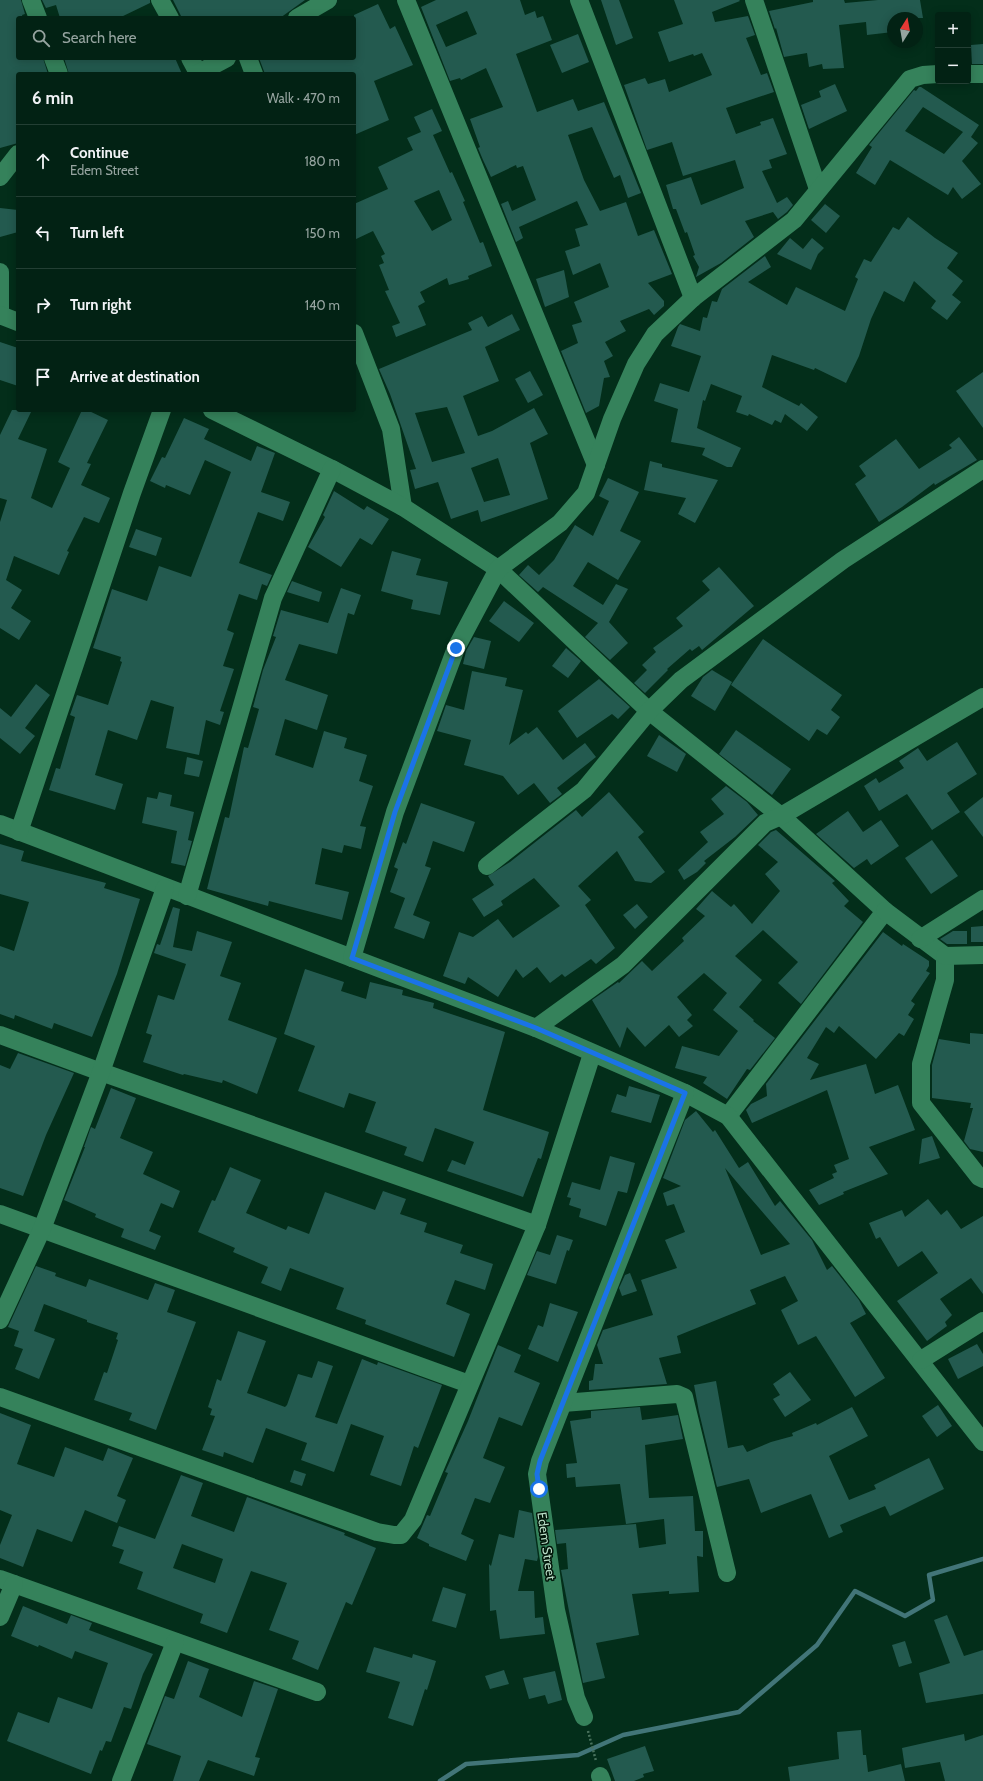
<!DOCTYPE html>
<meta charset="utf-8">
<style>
:root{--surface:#022214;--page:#102f22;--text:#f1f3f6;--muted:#96a4a0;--line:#233f34}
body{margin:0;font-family:Cabin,sans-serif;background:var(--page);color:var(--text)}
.controls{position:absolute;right:12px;top:12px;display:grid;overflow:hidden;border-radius:4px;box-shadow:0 2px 10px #0003}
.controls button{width:36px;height:36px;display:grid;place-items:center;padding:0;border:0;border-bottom:1px solid var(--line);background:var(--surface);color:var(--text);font:20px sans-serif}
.compass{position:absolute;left:887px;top:12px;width:36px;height:36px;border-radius:50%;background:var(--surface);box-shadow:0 2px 10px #0003;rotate:11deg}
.stop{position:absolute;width:12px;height:12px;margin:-9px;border:3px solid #1a73e8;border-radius:50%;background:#fff}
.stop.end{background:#1a73e8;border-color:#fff;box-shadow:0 1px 4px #0008}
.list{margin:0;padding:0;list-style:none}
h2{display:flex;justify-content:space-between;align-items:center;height:52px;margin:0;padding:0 16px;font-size:17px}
h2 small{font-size:13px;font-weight:400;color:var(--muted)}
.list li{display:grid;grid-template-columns:26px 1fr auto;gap:12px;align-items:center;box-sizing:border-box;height:72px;padding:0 16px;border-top:1px solid var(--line)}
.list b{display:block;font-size:15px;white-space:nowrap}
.list p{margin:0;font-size:13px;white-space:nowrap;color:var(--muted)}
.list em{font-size:13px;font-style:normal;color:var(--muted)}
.icon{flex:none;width:22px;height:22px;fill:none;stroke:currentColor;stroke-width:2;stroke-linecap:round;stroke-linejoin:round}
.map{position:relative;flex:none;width:983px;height:1781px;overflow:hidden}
.search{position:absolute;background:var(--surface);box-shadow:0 2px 10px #0003;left:16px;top:16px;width:340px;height:44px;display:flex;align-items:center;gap:10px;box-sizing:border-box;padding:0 14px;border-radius:4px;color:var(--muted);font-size:15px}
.panel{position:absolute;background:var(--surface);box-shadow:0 2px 10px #0003;left:16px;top:72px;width:340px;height:340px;border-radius:4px}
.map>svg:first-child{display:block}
</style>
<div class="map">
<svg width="983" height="1781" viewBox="0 0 983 1781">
<rect width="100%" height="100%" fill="#032e1a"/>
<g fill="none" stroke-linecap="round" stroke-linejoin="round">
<path stroke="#427578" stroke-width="4.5" d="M440 1781 466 1764 578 1755 623 1735 739 1712 817 1645 855 1591 905 1616 933 1600 929 1575 983 1559"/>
</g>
<g fill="#235a4f" fill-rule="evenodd">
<path d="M0 0H21L25 14 22 15 23 18H18V58H43L48 74H18V143L0 148Z"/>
<path d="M42 0H150V3L119 18H60L56 5 46 8Z"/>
<path d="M173 0H305L280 18H182Z"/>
<path d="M436 0H520L525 15 535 11 537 18 543 16 552 40 516 54 537 112 573 99 578 111 604 102 641 193 628 198 620 175 614 178 592 127 568 135 584 180 600 211 626 202 638 236 654 230 672 274 648 283 664 301V306L654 315 649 309 620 321 626 331 605 342 613 356 604 361 610 377 604 378 599 406 586 413 561 351 578 343 572 325 582 322 574 302 609 287 600 263 573 275 565 251 580 246 575 229 588 225 577 201 519 227 523 238 516 242 501 204 508 201 512 211 536 200 523 166 517 168 516 165 491 177 483 160 478 148 480 147 470 119 503 107 486 68 461 80 460 78 450 81 421 7ZM467 11 477 34 446 47 436 25Z"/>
<path d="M601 0H619L633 38 616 45Z"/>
<path d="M674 0H739L740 1 712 12 715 22 748 16 755 35 746 38 761 75 767 73 774 92 726 108 736 134 761 125 760 122 773 118 787 154 769 160 772 168 762 171 777 203 787 197 793 205 787 212 778 219 773 212 745 221 754 237 721 263 696 277 699 267 693 256 695 255 687 232 685 233 676 209H673L666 185 691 177 701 205 744 188 735 160 683 176 672 142 647 150 624 85 645 78 648 84 665 79 669 92 712 75 702 53 694 56 693 54 669 62 658 32 683 24Z"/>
<path d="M813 0H844L845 3 878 0H920L923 18H893V32L867 35 866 22 839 25 844 68 823 69 822 64 809 67 807 53 784 57 776 28 775 29 769 11 813 2Z"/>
<path d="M378 4 390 29 395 26 413 65 374 81 389 120 354 135V74H265L259 58H354V15Z"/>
<path d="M578 34 589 62 562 73 550 45Z"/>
<path d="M983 44V64H972L971 45Z"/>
<path d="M64 58H175L182 74H69Z"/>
<path d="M835 84 847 111 809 129 801 105 821 97 819 91Z"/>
<path d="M919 87H921L979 125 971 137 978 143 962 161 981 184 962 199 953 187 948 195 890 160 875 185 856 173 872 147 869 145 914 90 916 91ZM923 107 963 132 944 154 905 131Z"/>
<path d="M432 109 442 131 433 135 450 173 452 172 465 201 463 202 480 243 483 242 492 266 468 276 469 279 449 285 447 278 420 292 425 302 418 306 426 325 396 337 392 326 400 323 385 291 389 290 379 265 384 263 381 256 385 254 373 231 354 240V204L388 189 378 167 413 150 407 138 421 132 414 117ZM439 190 452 220 432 231 414 201Z"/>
<path d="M825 204 840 216 826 233 811 220Z"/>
<path d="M0 208 18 210V232L0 237Z"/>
<path d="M908 217 935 238 958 253 947 268 963 281 952 295 961 302 947 320 931 308 936 301 914 281 904 302 884 291 871 319 859 356 846 383 815 368 814 370 772 355 762 387 799 406 801 403 818 417 807 431 785 414 781 423 775 420 772 425 749 414 748 416 736 412 742 396 711 384 705 401 703 400 697 428 741 448 732 467H727L702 455 705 448 671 442 678 409 654 401 660 383 689 392 701 356 671 346 678 327 680 324 700 331 703 317 707 318 712 301 717 302 722 289 765 256 771 267 748 282 787 305 796 287 845 311 858 279 855 277 864 259 871 262 893 227 899 230Z"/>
<path d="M790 238 803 249 812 238 824 248 818 254 811 270 777 254Z"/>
<path d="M564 270 569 297 545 307 536 279Z"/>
<path d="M512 314 520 330 485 347 499 381 463 396 478 436 492 431 534 408 548 434 530 443 548 499 481 522 478 510 451 519 438 482 415 489 410 470 416 469 390 394 379 369 472 330 468 323 482 316 488 327ZM447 407 465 453 432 462 415 413ZM498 458 510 495 484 502 471 468Z"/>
<path d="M0 342 18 348V386L0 380Z"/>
<path d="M530 371 543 395 528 403 515 379Z"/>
<path d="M983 372V428L956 391Z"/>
<path d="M12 410H32L18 439 47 449 31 498 52 508 70 468 58 462 82 410H87L108 420 87 463 91 464 81 485 110 498 99 523 84 517 67 551 69 552 59 575 14 556 6 580 22 590 11 608 31 621 19 640 0 628V522L7 500 0 498V435Z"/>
<path d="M184 418 209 429 204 439 251 461 257 446 275 453 261 492 290 502 283 521 258 512 239 563 272 575 267 586 262 584 257 600 239 594 227 630 234 633 223 666 234 669 220 711 224 712 220 725 206 720 199 755 166 748 174 707 151 700 137 740 108 730 95 775 123 784 115 810 49 790 56 768 60 769 75 717 70 715 77 695 108 705 122 662 120 661 121 657 93 648 112 589 147 601 159 566 191 577 231 472 205 460 190 495 166 485 165 488 150 481 162 457 165 458Z"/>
<path d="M959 437 977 460 935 485 934 483 902 507 879 522 855 484 866 476 859 466 896 439 919 469 952 448 949 445Z"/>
<path d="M650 461 662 464V467L718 480 695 523 678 514 686 498 644 490Z"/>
<path d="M608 478 639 492 620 531 641 541 618 580 588 562 573 586 603 605 616 584 628 589 609 622 628 643 610 660 585 637 598 623 543 587 538 592 519 575 528 565 539 575 554 560 575 525 593 536 609 501 599 496Z"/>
<path d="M334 491 364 510 367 506 389 519 372 545 360 538 341 567 308 547 325 517 323 515Z"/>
<path d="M136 529 162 538 156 556 129 547Z"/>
<path d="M392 551 421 559 416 575 448 582 440 615 411 609 413 600 381 591Z"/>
<path d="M719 567 754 606 702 650 699 646 692 651 690 649 667 669 668 670 645 693 634 683 647 670 642 665 656 652 653 648 683 626 676 618 710 590 702 581Z"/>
<path d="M292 581 322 592 319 602 287 592Z"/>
<path d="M341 588 361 595 354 615 348 613 337 654 299 644 285 680 328 695 317 730 285 719 275 755 313 768 324 731 347 738 344 748 367 755 359 781 373 786 360 826 366 827 361 849 344 845 342 853 322 848 315 884 349 892 342 920 269 901 268 906 207 889 225 817 229 818 244 747 248 748 259 709 253 707 263 670 276 637 273 636 281 610 328 623Z"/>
<path d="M504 601 534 623 519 642 489 621Z"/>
<path d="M474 637 491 641 484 669 463 664 466 651Z"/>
<path d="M763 639 842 695 831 710 840 717 827 735 817 729 809 741 731 685Z"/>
<path d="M566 648 581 661 568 678 552 666Z"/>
<path d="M712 670 732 682 715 711 691 696 703 677Z"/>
<path d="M472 671 507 678 505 686 523 690 509 745 526 732 528 734 537 727 563 760 585 743 596 757 557 788 562 794 550 803 534 783 518 795 503 776 464 765 471 740 437 731 446 705 464 710Z"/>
<path d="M599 679 630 707 618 719 612 714 577 738 558 711Z"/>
<path d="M36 684 50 695 25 728 35 736 20 754 0 738V708L11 717Z"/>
<path d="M736 730 791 769 772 795 719 754Z"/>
<path d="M659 735 686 754 677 772 647 756Z"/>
<path d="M957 742 977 774 947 793 960 812 932 830 907 794 879 811 864 786 876 778 879 783 904 768 899 761 918 748 927 761Z"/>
<path d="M187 757 203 761 199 777 184 774Z"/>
<path d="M726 786 747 802 758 815 735 837 704 861 706 863 697 872 684 880 678 870 708 842 700 832 724 814 711 799Z"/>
<path d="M159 792 172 795 170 806 194 812 188 840 192 841 185 866 171 863 177 831 142 823 147 797 157 799Z"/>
<path d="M609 792 644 832 638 837 665 872 651 883 635 881 617 851 578 886 591 900 585 905 615 948 596 964 591 959 565 977 562 974 550 983 537 967 523 978 516 969 498 997 468 977 465 984 443 976 459 932 473 937 498 919 513 938 560 906 534 878 501 901 503 905 484 917 472 899 494 885 488 876 510 862 576 810 582 817Z"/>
<path d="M983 797V837L964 812Z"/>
<path d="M421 803 475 822 464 852 433 841 425 866 431 868 413 915 430 922 424 939 394 928 405 898 390 892 398 869 394 867 403 842 406 844Z"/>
<path d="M848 811 863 832 881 820 899 846 871 865 867 859 854 868 816 834Z"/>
<path d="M776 830 835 881 832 883 849 901 844 906 863 922 801 1004 778 983 798 962 763 930 735 956 762 980 739 1007 754 1020 753 1021 775 1038 750 1070 747 1069 727 1099 703 1083 707 1077 675 1068 682 1046 719 1056 738 1031 713 1010 727 993 704 973 677 997 692 1015 687 1020 693 1026 679 1037 669 1025 645 1047 627 1027 620 1048 592 1000 618 982 619 983 642 961 652 971 684 941 682 938 705 916 696 909 712 891 731 907 734 904 752 924 780 891 765 874 778 862 758 845 771 832Z"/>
<path d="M932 840 958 876 931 894 905 858Z"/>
<path d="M0 844 24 851 21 861 106 883 104 888 140 899 117 974 92 1037 54 1023 52 1029 15 1015 14 1019 0 1014V946L14 951 29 902 0 894Z"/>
<path d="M637 904 648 917 635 929 623 915Z"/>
<path d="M173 907 180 909 173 947 192 951 197 931 232 942 220 976 241 983 228 1020 277 1038 257 1094 223 1080 222 1083 184 1074 183 1075 143 1062 152 1035 146 1033 158 995 174 1000 186 964 154 953 157 944 160 945Z"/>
<path d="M983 926V942H971V927Z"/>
<path d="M953 931H967V944H947L940 939Z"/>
<path d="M883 932 902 946 903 944 929 961V966L926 971 930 973 911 1001 915 1004 908 1015 914 1019 904 1036 899 1033 876 1059 839 1026 834 1033 826 1027 807 1058 819 1064 810 1080 866 1064 875 1094 898 1085 915 1130 869 1147 888 1174 843 1192 844 1194 819 1205 809 1190 834 1178 832 1174 837 1172 834 1165 849 1159 827 1090 752 1123 746 1110 751 1104 767 1096 766 1084Z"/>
<path d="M305 969 344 982 341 991 366 999 370 982 403 990 402 995 434 1003 433 1008 505 1032 483 1110 549 1132 541 1159 538 1158 523 1197 447 1171 452 1160 465 1165 474 1142 435 1128 423 1162 404 1155 407 1147 365 1132 376 1102 349 1093 344 1108 298 1091 315 1046 284 1034Z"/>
<path d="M970 1033 983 1034V1152L970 1149 964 1141 973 1108H970L971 1103 932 1098V1065L939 1039 970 1044Z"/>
<path d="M18 1053 74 1073 46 1135 23 1196 0 1188V1065L10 1069Z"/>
<path d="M629 1086 660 1095 651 1123 611 1112 617 1094 626 1097Z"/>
<path d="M111 1088 136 1098 120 1138 153 1152 143 1174 180 1191 173 1208 161 1203 149 1231 161 1236 155 1250 121 1237 124 1229 95 1217 96 1214 64 1200 85 1147H84L91 1127 95 1129Z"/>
<path d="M696 1111 713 1132 715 1130 739 1168 748 1162 775 1206 780 1201 812 1240 827 1270 832 1266 859 1300 866 1314 850 1323 885 1378 855 1397 816 1336 798 1345 781 1310 798 1301 785 1276 750 1290 756 1304 677 1336 681 1353 659 1358 667 1384 589 1390V1381L593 1380 595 1364H603L597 1345 603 1330 653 1315 641 1280 677 1268 665 1240 685 1232 674 1204 667 1206 663 1193 681 1186 663 1178 685 1120ZM725 1168 746 1193 790 1244 761 1255Z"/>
<path d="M932 1136 940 1158 919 1164 922 1139Z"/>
<path d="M610 1156 635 1163 627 1193 618 1191 606 1226 579 1217 581 1209 569 1205 571 1198 567 1197 572 1182 600 1190Z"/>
<path d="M230 1167 261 1180 246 1213 286 1230 288 1226 309 1234 325 1192 375 1210 383 1191 406 1199 400 1214 427 1223 424 1232 463 1245 460 1253 493 1264 485 1290 455 1280 446 1304 470 1314 454 1357 365 1324 366 1320 336 1309 344 1288 290 1268 281 1291 261 1283 268 1267 233 1252 235 1248 198 1232 212 1200 215 1201Z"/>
<path d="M928 1199 941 1215 947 1210 961 1229 983 1216V1294L971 1278 940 1299 952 1315 945 1322 947 1326 927 1341 897 1301 938 1273 922 1251 898 1267 880 1237 876 1239 869 1223 902 1210 905 1217Z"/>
<path d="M557 1235 573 1240 569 1251 567 1250 556 1284 527 1275 537 1251 550 1255Z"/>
<path d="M36 1266 56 1273 55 1276 86 1287 89 1279 148 1300 155 1283 175 1290 167 1312 196 1322 156 1430 129 1420 132 1413 94 1400 104 1372 107 1373 118 1340 116 1339 118 1333 87 1322V1320L44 1304 34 1331 55 1339 39 1379 15 1369 23 1349 14 1346 19 1331 8 1327Z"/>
<path d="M630 1273 637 1291 622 1296 619 1288 625 1275Z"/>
<path d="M550 1303 578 1312 558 1362 528 1349 538 1325 543 1327Z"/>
<path d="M238 1331 266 1341 247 1393 285 1407 287 1405 298 1374 312 1378 318 1361 333 1366 315 1417 337 1424 362 1359 377 1365 378 1362 442 1385 418 1448 414 1446 401 1486 370 1475 384 1436 351 1424 334 1472 301 1460 307 1443 266 1428 253 1463 224 1452 223 1457 202 1450 215 1416 210 1415 212 1409 208 1407 217 1379 221 1381Z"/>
<path d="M977 1344 983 1354V1366L958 1379 948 1359Z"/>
<path d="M498 1345 521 1355 514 1372 540 1383 522 1426 499 1417 483 1458 505 1467 490 1503 475 1498 461 1534 474 1540 466 1561 429 1546V1544L417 1538 427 1515 430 1516 448 1473 445 1472 468 1421Z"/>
<path d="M790 1372 811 1400 785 1417 773 1399 780 1395 773 1384Z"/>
<path d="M716 1381 728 1448 743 1445 747 1452 771 1442 793 1436 792 1433 816 1423 817 1425 852 1407 868 1436 829 1456 849 1500 876 1489 874 1485 929 1458 944 1489 890 1516 885 1506 840 1525 843 1532 829 1538 811 1494 761 1513 749 1479 717 1487 699 1412 694 1385Z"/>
<path d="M938 1405 952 1426 937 1437 922 1416Z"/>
<path d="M640 1407 642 1420 678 1415 683 1439 645 1445 649 1498 693 1496 695 1531H703V1557L697 1556 699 1592 669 1594V1591L632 1594 639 1635 596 1643 605 1678 583 1683 561 1570 568 1569 566 1543 557 1544 555 1530 636 1524 639 1548 666 1544 664 1519 626 1524 620 1484 576 1487 575 1477 567 1478 566 1464 577 1463 570 1421 591 1418V1411Z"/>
<path d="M0 1413 31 1425 17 1464 54 1477 65 1447 103 1461 108 1448 133 1458 117 1496 126 1500 117 1523 85 1510 72 1542 37 1529 23 1567 0 1558V1545L12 1515 0 1510Z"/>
<path d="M294 1470 306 1474 302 1486 290 1482Z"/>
<path d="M181 1475 203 1483 191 1516 234 1532 247 1497 345 1533 344 1535 376 1548 352 1605 346 1602 318 1670 292 1659 299 1641 269 1630 287 1583 251 1571 227 1633 200 1623 203 1614 137 1589 143 1572 119 1563 124 1550 112 1546 119 1526 155 1539ZM182 1544 223 1559 215 1583 173 1568Z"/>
<path d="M519 1510 532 1513 538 1557 537 1561 525 1559 518 1591H534L535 1618 543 1617 545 1634 500 1639 496 1610 490 1611 489 1564 491 1566 499 1534 514 1538Z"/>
<path d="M443 1587 466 1594 456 1628 432 1621Z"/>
<path d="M23 1606 67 1624 71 1615 92 1623 89 1630 153 1654 143 1674 131 1709 124 1707 111 1742 106 1741 102 1751 100 1750 91 1774 7 1741 18 1712 49 1723 58 1697 92 1709 108 1663 75 1651 72 1659 39 1645 38 1647 11 1636Z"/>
<path d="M947 1615 964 1656 983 1650V1694L926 1703 919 1673 950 1663 934 1620Z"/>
<path d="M905 1641 912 1663 899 1667 892 1645Z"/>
<path d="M374 1647 412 1658 413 1654 436 1661 427 1690 425 1689 413 1726 388 1718 400 1682 366 1672Z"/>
<path d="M188 1661 209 1669 199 1697 242 1717 254 1681 278 1689 255 1757 260 1758 254 1776 208 1760 199 1781H173L181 1756 147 1744 165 1696 174 1699Z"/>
<path d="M504 1670 509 1684 490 1689 485 1676Z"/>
<path d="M555 1671 562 1700 548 1704 545 1695 529 1699 523 1678Z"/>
<path d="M861 1730 863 1755H866L868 1772 901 1764 905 1781H790L788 1767 839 1759 837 1732Z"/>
<path d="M964 1734 965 1741 983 1735V1781H945L940 1762 905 1768 902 1748Z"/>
<path d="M645 1746 654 1771 643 1774 644 1777 634 1781H615L607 1759Z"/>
</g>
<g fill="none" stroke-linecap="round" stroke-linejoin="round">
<path stroke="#49725d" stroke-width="2.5" stroke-dasharray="2 2" stroke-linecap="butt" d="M588 1731 596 1761"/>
<g stroke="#35825b" stroke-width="18">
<path d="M31 0 38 18"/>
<path d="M160 0 170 18"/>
<path d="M406 0 596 465"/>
<path d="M579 0 693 298"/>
<path d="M754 0 818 189"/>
<path d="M297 18 328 0"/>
<path d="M53 58 59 74"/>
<path d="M190 58 198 73"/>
<path d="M248 58 254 74"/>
<path d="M197 74 227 58"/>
<path d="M968 74H983"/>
<path d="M0 177 18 154"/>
<path d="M0 272V316"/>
<path d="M0 315 18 322"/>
<path d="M354 333 391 429 403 507"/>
<path d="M212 410 332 469 403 507 498 569 649 711 781 816 885 911 728 1116"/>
<path d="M0 824 536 1028 685 1093 728 1116 983 1442"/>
<path d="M19 832 132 493 162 410"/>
<path d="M487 866 584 790 649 711 681 680 843 560 983 469"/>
<path d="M187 896 273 598 332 469"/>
<path d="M885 911 945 956V980L921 1064V1103L979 1177 983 1179"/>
<path d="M920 939 983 899"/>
<path d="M945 956 983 955"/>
<path d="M352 958 395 812 456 648 498 569 560 523 586 493 612 419 636 364 655 334 693 298 794 220 910 79 923 75 938 74"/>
<path d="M536 1028 623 965 765 823 781 816 983 697"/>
<path d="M0 1035 101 1072 537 1225"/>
<path d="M0 1214 469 1384"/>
<path d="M0 1320 42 1229 101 1072 165 888"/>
<path d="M921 1360 983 1321"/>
<path d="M0 1397 377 1532 394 1535H401L413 1520 537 1225 592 1054"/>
<path d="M563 1403 677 1394 684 1397 727 1573"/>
<path d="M0 1579 317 1692"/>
<path d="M0 1617 14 1584"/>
<path d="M584 1717 576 1698 556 1610 537 1474 540 1461 685 1093"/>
<path d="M600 1776 602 1781"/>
<path d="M121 1781 175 1642"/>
</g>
</g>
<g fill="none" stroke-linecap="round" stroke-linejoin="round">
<path stroke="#1a73e8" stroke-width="5" d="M456 648 395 812 352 958 536 1028 685 1093 540 1461 537 1474 539 1489"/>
</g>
<g text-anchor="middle" stroke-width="3" stroke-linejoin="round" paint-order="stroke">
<g font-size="13" fill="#b8ddc6" stroke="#001408">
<text transform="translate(547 1546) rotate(82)" y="5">Edem Street</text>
</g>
</g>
</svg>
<div class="controls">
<button>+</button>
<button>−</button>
</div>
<svg class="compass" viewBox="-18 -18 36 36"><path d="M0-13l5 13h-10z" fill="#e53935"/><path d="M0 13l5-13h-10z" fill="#96a4a0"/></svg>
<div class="stop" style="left:539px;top:1489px"></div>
<div class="stop end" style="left:456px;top:648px"></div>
<div class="search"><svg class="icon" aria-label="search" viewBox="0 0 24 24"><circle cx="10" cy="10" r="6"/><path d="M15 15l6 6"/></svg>Search here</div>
<section class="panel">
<h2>6 min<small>Walk · 470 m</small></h2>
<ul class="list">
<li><svg class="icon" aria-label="ahead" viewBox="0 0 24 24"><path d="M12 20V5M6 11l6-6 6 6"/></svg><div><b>Continue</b><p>Edem Street</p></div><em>180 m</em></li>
<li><svg class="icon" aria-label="left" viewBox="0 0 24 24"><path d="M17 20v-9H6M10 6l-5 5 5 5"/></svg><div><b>Turn left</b></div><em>150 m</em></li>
<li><svg class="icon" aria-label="right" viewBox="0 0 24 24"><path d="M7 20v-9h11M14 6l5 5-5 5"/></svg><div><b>Turn right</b></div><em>140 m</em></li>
<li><svg class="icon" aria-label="arrive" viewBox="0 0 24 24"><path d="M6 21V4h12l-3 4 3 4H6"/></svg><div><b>Arrive at destination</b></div></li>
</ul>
</section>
</div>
